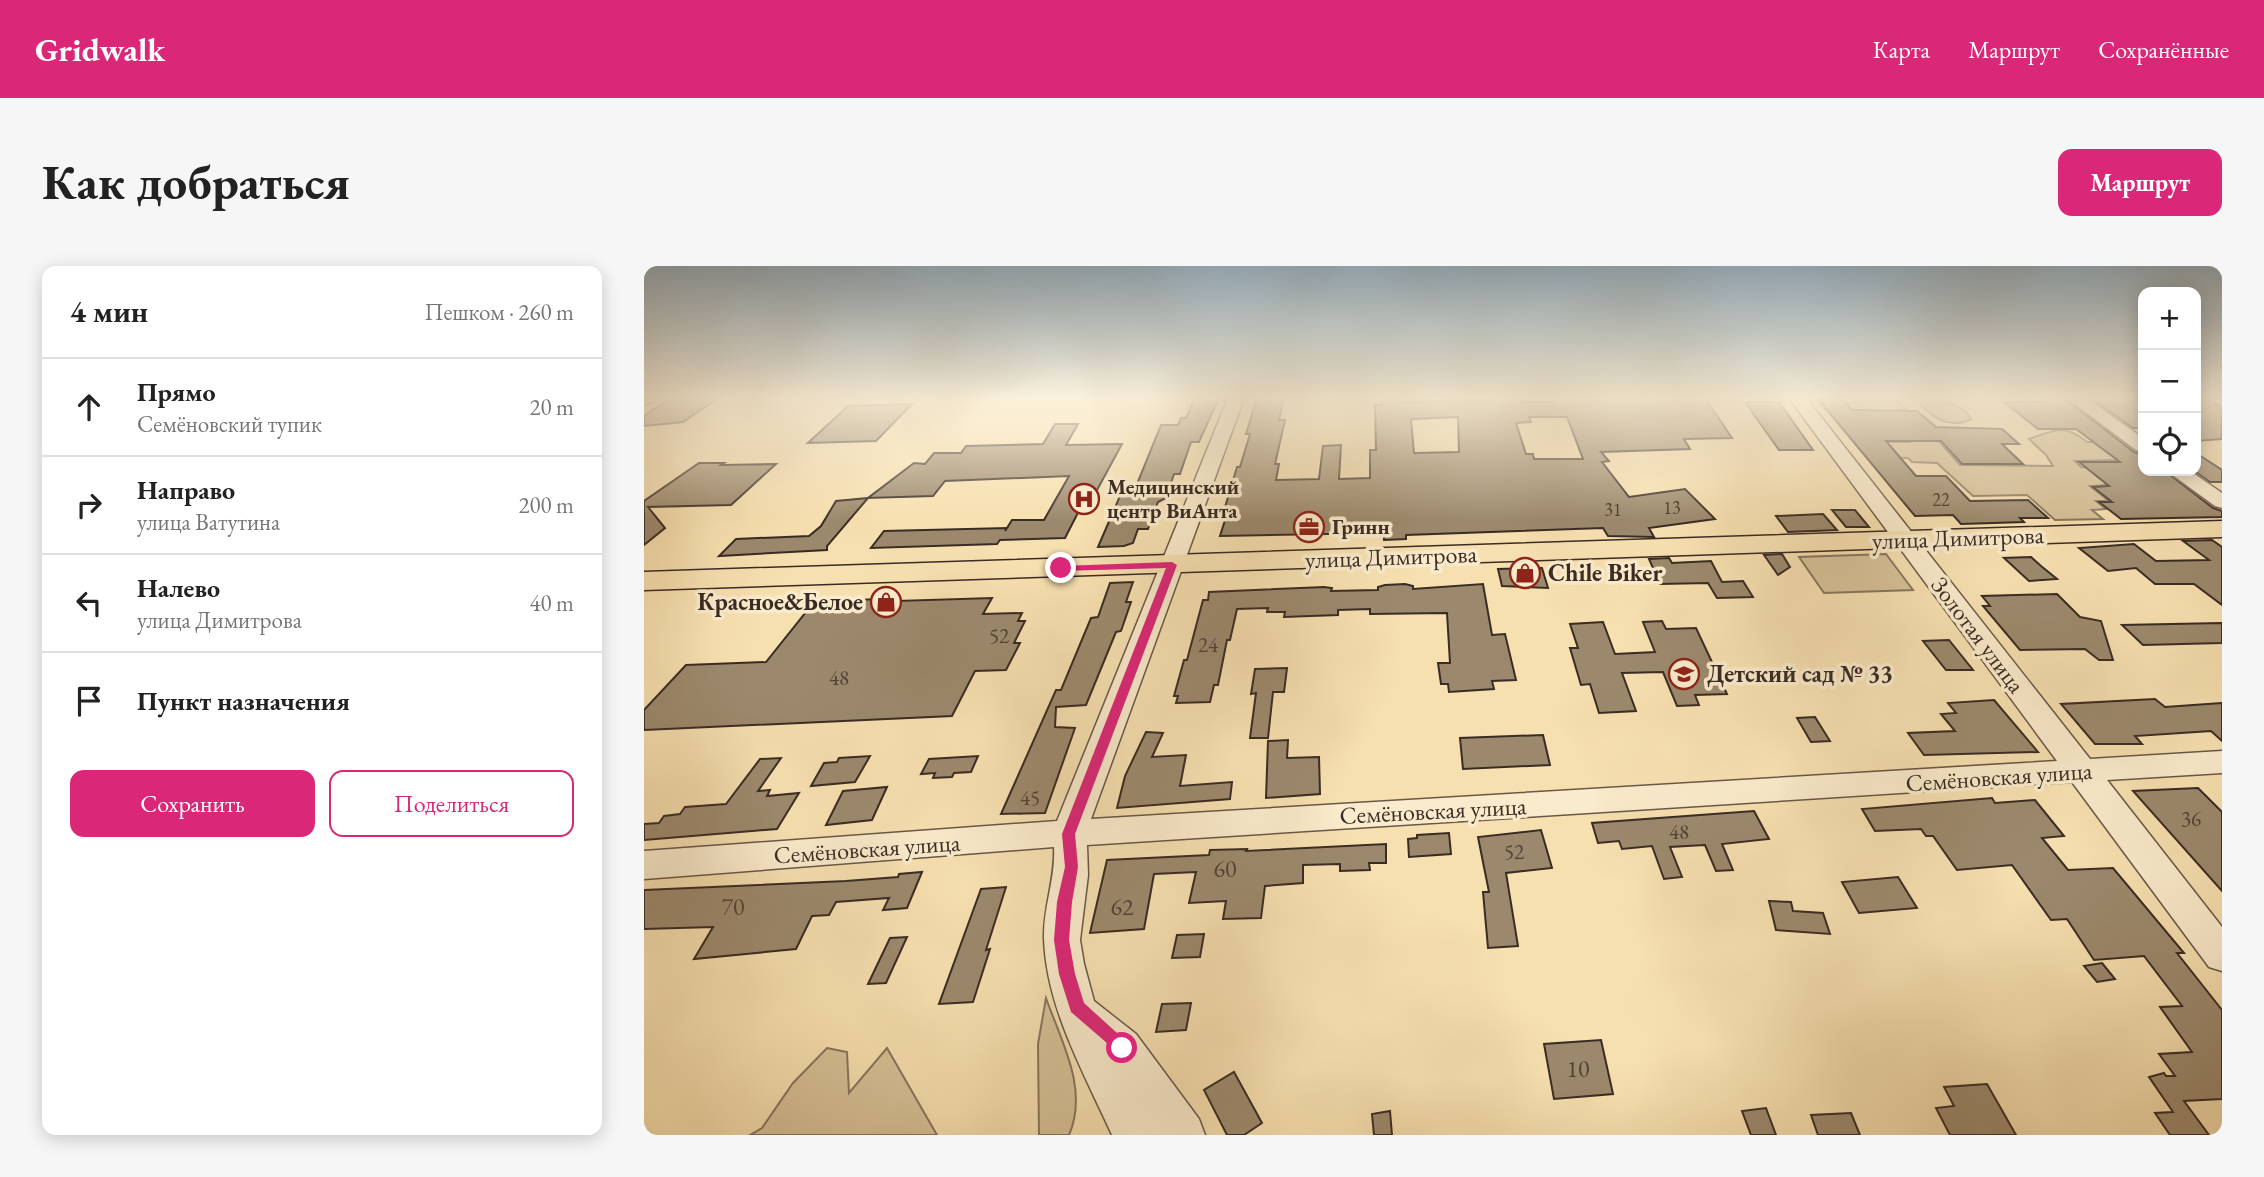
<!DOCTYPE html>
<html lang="ru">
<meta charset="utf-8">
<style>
:root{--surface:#fff;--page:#f6f6f6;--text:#222;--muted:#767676;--line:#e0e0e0;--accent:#db2777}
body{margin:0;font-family:"EB Garamond",serif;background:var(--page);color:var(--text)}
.controls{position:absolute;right:21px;top:21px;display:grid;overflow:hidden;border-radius:14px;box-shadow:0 4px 18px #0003}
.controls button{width:63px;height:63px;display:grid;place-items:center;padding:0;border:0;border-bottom:2px solid var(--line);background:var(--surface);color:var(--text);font:35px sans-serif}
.stop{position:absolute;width:21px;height:21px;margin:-16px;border:5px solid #db2777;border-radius:50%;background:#fff}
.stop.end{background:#db2777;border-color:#fff;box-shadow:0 2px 7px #0008}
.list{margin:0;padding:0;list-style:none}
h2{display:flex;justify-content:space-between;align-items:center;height:91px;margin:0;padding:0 28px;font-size:30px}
h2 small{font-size:23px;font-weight:400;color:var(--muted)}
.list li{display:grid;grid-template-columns:46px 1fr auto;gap:21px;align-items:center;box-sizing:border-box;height:98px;padding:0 28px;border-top:2px solid var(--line)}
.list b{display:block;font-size:26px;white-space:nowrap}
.list p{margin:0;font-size:23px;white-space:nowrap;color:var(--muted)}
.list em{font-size:23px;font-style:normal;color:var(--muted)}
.actions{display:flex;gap:14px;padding:21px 28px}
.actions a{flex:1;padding:16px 0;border:2px solid var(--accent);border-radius:14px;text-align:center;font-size:24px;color:var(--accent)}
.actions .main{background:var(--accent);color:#fff}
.icon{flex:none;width:38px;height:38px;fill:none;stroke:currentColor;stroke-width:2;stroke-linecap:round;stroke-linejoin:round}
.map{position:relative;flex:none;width:1578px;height:869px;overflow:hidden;border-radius:14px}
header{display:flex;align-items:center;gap:42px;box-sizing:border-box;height:98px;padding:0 35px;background:var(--accent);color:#fff}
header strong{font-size:33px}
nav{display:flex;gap:38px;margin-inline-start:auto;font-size:24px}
.intro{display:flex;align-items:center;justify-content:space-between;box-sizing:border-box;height:168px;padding:0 42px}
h1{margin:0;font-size:49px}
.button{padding:18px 32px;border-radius:14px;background:var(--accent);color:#fff;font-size:24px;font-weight:700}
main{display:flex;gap:42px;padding:0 42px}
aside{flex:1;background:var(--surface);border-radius:14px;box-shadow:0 4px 18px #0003}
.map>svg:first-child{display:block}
</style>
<header>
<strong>Gridwalk</strong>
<nav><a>Карта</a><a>Маршрут</a><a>Сохранённые</a></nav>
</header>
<div class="intro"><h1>Как добраться</h1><a class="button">Маршрут</a></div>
<main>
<aside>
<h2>4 мин<small>Пешком · 260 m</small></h2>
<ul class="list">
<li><svg class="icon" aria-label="ahead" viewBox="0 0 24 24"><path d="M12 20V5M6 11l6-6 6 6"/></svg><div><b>Прямо</b><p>Семёновский тупик</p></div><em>20 m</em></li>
<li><svg class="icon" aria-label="right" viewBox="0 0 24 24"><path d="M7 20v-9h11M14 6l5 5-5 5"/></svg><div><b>Направо</b><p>улица Ватутина</p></div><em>200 m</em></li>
<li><svg class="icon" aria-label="left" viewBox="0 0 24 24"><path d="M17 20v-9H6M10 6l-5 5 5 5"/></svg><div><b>Налево</b><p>улица Димитрова</p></div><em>40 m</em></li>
<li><svg class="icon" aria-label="arrive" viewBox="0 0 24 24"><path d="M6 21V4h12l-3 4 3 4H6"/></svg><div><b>Пункт назначения</b></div></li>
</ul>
<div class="actions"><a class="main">Сохранить</a><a>Поделиться</a></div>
</aside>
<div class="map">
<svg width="1578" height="869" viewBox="0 0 1578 869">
<rect width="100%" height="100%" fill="#f7e0b0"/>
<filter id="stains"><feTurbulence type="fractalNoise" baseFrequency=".00286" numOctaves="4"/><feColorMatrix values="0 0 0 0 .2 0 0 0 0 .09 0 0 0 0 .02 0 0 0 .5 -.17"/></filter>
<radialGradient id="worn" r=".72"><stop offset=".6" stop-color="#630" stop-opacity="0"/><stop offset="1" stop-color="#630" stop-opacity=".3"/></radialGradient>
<g fill="#d7c198" stroke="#88765e" stroke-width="2">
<path d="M1211 132H1249L1263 144 1251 145 1284 163 1316 199 1409 200 1402 189 1385 173C1411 164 1420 157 1443 176H1449L1475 194 1431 195 1437 201 1458 202 1480 218 1446 220 1465 235H1452L1462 243 1448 244 1459 253 1411 254 1383 229 1329 230 1293 197 1268 196 1264 192 1225 191 1242 176H1265L1234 144H1182L1176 137 1214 136Z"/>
<path d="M1277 135C1291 132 1320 138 1327 153 1308 163 1290 153 1277 139Z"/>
<path d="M1242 288 1269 324 1180 327 1155 291Z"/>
<path d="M402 732C417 775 445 823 425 869H395L394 778Z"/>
<path d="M183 782 203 786 205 827 243 782 293 869H106L118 862 149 817Z"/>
</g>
<g fill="#9c896d" stroke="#3a2b24" stroke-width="2" fill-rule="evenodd">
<path d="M26 132H74L39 156 0 160V150Z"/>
<path d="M551 132H575L555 176H547L536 208H530L522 232 514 236 504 263H494L489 277 480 280 454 281 479 223H491L517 159H534L537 152H542Z"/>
<path d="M613 132H640L635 154H641L631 198H635L632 214 675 213 679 180 697 179 695 213 726 212V184H732L731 139H738V132H757L758 136 855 133H877L878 136H910L909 132H1061L1088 172 1040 173 1046 183 957 186 965 195 958 196 985 231 1041 223 1071 253 1005 262 1010 271 964 270 959 262 762 269V273L740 274V267L576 270 583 248H579L593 201H596L606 168H602ZM814 151 815 186 770 187 767 153ZM885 151H923L939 193H890L889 188H882L872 157 887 156Z"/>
<path d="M1173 132H1198L1208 144 1273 145 1292 161 1358 163 1375 178H1358L1379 198H1318L1297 175H1242L1272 210H1302L1326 235 1384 234 1404 252H1376L1380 256 1317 258 1309 249 1271 250Z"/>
<path d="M1399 132H1420L1490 186 1499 189V205H1521L1569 242 1578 245V251L1477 253 1455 236H1468L1449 221 1465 220 1435 196H1476L1432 163H1394L1360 136H1404Z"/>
<path d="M1447 132H1488L1499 139V162H1489Z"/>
<path d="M1552 132H1562L1578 141V173L1552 175Z"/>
<path d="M1101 136H1135L1169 184H1135Z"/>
<path d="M268 138 232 175 164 177 204 140Z"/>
<path d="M411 158H434L422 179 478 178 446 237H439L421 272 356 274 353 278 227 282 240 265 363 262 361 265 368 254H400L425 210 301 215 289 230 224 232 270 197 281 198 290 187H317L322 180 399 178Z"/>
<path d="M1552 187 1578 204V216H1566L1552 206Z"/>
<path d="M55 197H80L77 199 132 198 87 239 4 241 21 262 0 279V235Z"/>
<path d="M224 232 183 280V284L75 290 92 273 165 270 177 260 192 235Z"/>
<path d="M1188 244H1211L1225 261H1202Z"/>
<path d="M1179 248 1193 264 1144 266 1132 250Z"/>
<path d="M1568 274 1578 281V339L1550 318H1511L1492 302 1464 305 1435 282 1490 278 1512 295 1565 294 1539 275Z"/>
<path d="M1138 288 1146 301 1134 309 1120 289Z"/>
<path d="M1387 291 1397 300 1413 313 1385 315 1360 292Z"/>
<path d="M1025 292 1028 297 1067 295 1078 316 1099 315 1109 331 1073 332 1064 317 1016 318 1005 293Z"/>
<path d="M898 302 904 322 858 320 854 303Z"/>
<path d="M489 316 482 336H487L477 365 472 366 442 439 412 441 411 461 431 462 401 547 357 548 412 424H417L447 352 454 351 466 317Z"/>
<path d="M761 318 769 320V323L839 318 848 369 861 368 872 414 848 415 850 423 805 426 804 418H797L794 397H806L803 347 726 348V343L694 344V349L640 351 641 346H623L624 342 593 343 586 374H583L574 419H570L566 436 532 437 534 430H530L540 394H543L559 334H564L565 326 680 321 688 322 687 325 734 324V321L741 319Z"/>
<path d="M1413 328 1436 351 1457 355 1469 394H1455L1441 383 1376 384 1339 340H1346L1338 330Z"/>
<path d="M255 332 253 335 348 332 339 348 378 347 374 355H381L370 377H376L362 404 331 405 308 450 0 464V444L42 399 122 396 170 336Z"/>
<path d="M1018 355 1022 363 1052 362 1083 428 1051 429 1055 439 1033 440 1019 406 978 407 992 445 955 447 946 418 937 419 926 382H934L926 358 959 356 971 388 1011 386 999 356Z"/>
<path d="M1578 357V377L1499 379 1478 359Z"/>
<path d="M1305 374 1329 404H1302L1279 375Z"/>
<path d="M643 402 640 426H629L624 472H606L612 427 607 428 611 403Z"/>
<path d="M1511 433 1521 441 1578 437V475L1567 465 1491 470 1498 478H1451L1417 438Z"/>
<path d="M1350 434 1394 486 1280 489 1264 467 1311 465 1297 448 1312 447 1304 437Z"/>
<path d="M1171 451 1186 475 1167 476 1153 452Z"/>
<path d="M502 466 519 467 508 491 542 489 536 520 588 516 586 533 473 542 481 510Z"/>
<path d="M899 469 906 499 819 503 816 472Z"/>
<path d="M644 474 643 492 675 491 676 528 622 532 624 475Z"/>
<path d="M226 490 211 516 167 520 180 497 193 496 195 492Z"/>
<path d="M334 490 327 506 310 507 308 511 289 512 291 507 277 508 285 493Z"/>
<path d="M137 492 114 525 126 524 123 530 155 527 133 563 0 574V558L15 557 20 550 36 548 41 541 82 538 116 493Z"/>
<path d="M243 521 228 554 182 559 199 525Z"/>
<path d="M1554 522 1578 546V625L1489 525Z"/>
<path d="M1348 532 1351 537 1391 534 1420 570 1398 572 1424 604 1469 602 1540 687H1533L1578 744V833L1540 835 1565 869H1526L1511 847 1529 846 1505 811 1520 807 1522 810H1531L1515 788 1548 786 1516 741 1538 740 1500 690 1450 694 1423 653 1407 654 1368 599 1313 604 1289 570H1282L1277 563 1231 565 1218 543Z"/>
<path d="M1110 545 1125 573 1078 578 1089 604 1072 605 1061 579 1026 581 1038 611 1020 613 1008 580 978 583 975 575 954 577 948 557Z"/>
<path d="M897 564 908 602 862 607 874 680 844 682 839 626H845L834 571Z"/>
<path d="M805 567 807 588 765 591 764 573 773 572V569Z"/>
<path d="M742 578V597H725L726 604 696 605V598L659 599V617L621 620 617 652 579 653 582 635 545 637 552 606 510 608 500 663 446 667 463 594 565 589 566 584 603 583 602 585Z"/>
<path d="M278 606 263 642 239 644 245 632 192 636 185 649 168 650 152 683 50 693 69 661 0 663V624L202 615 254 611 255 608Z"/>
<path d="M1254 611 1273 642 1215 647 1198 616Z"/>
<path d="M362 621 342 684 346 683 329 736 295 738 337 623Z"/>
<path d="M1125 635 1147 636 1149 645 1179 647 1186 668 1132 664Z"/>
<path d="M560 668 556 691 528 692 533 669Z"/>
<path d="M263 671 242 717 224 718 246 672Z"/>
<path d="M1458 697 1471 713 1453 716 1440 700Z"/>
<path d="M547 737 542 764 512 766 518 738Z"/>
<path d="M957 774 969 828 910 833 900 778Z"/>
<path d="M590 806 618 857 600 869H583L560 824Z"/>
<path d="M1343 818 1372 869H1306L1292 842 1310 840 1300 821Z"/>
<path d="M1122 842 1132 869H1107L1098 845Z"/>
<path d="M746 845 748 869H730L728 848Z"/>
<path d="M1207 847 1216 869H1174L1167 849Z"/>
</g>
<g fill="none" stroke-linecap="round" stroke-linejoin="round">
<g stroke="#695847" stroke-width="3">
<g id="minor">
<path d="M584 132H600L447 553 1413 495 1145 132H1162L1446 493 1578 485V507L1463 514 1578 661V705L1565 701 1428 516 443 579 444 609 436 674 440 698 450 735 492 768 555 853 561 869H468C440 807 402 741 400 672 399 641 412 612 410 581L0 613V585L413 555Z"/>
<path d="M1423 132H1442L1499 172V186L1492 184Z"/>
<path d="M1523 205H1546L1578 227V242L1571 240Z"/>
</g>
</g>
<g stroke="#3a2b24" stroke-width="3">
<g id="major">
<path d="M0 132H12L9 136 0 139Z"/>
<path d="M1578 255V271L0 324V306Z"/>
</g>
</g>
<use href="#minor" fill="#faebcc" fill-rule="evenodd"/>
<use href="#major" fill="#f7e0b0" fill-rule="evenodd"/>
</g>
<linearGradient id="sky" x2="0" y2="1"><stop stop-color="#94adbe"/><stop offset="0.52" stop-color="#fbf1db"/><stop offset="1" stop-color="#fbf1db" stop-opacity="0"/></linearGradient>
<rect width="1578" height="254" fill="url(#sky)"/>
<path fill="#db2777" d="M528 296 533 299 431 568 434 601 428 636 425 674 431 708 440 737 484 777 487 782 484 788 478 790 427 746 415 708 410 674 413 636 421 601 418 568 522 302 417 305 413 302 417 300Z"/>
<defs>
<g id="hospital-ring" transform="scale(1.575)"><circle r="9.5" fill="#faebcc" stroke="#8f2418" stroke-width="1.5"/><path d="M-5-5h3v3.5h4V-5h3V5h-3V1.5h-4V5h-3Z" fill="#8f2418"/></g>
<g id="office-ring" transform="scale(1.575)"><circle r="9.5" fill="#faebcc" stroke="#8f2418" stroke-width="1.5"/><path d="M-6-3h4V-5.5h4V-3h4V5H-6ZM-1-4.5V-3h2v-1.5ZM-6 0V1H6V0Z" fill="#8f2418"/></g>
<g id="shop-ring" transform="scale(1.575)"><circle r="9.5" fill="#faebcc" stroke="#8f2418" stroke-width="1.5"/><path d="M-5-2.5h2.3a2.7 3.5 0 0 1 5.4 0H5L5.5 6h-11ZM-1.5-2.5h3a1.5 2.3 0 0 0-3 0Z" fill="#8f2418"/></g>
<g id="school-ring" transform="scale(1.575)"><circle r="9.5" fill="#faebcc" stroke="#8f2418" stroke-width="1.5"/><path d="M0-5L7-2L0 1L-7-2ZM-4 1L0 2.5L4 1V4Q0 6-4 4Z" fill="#8f2418"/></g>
</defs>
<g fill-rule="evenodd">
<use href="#hospital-ring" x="440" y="233"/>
<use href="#office-ring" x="665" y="261"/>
<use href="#shop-ring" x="881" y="307"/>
<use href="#shop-ring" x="242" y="336"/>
<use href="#school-ring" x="1040" y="408"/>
</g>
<g text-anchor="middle" stroke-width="7" stroke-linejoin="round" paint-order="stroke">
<g font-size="18" fill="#524236">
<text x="1297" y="240">22</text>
<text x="1028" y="248">13</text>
<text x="969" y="250">31</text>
</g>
<g font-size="21" font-weight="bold" fill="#3a2b24" stroke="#faebcc" text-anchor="start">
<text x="463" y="228">Медицинский<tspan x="463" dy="24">центр ВиАнта</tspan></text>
<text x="688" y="268">Гринн</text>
</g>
<g font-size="21" fill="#524236">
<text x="355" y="377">52</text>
<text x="564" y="386">24</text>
<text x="195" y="419">48</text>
<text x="386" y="539">45</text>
<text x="1547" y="560">36</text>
<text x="1035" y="573">48</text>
<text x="870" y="593">52</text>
</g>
<g font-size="24" fill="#3a2b24" stroke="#faebcc">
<text transform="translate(1314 272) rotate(-2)" y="8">улица Димитрова</text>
<text transform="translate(747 291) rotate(-2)" y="8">улица Димитрова</text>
<text transform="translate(1334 369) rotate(53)" y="8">Золотая улица</text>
<text transform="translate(1355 511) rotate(-4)" y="8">Семёновская улица</text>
<text transform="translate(789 545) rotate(-3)" y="8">Семёновская улица</text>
<text transform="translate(223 583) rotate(-4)" y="8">Семёновская улица</text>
</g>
<g font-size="24" font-weight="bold" fill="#3a2b24" stroke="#faebcc" text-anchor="start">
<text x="904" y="315">Chile Biker</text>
<text x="219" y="344" text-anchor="end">Красное&amp;Белое</text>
<text x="1063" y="416">Детский сад № 33</text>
</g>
<g font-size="24" fill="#524236">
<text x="581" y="611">60</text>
<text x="89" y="649">70</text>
<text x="478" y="649">62</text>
<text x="934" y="811">10</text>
</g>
</g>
<rect width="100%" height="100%" filter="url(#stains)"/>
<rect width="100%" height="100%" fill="url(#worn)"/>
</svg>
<div class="controls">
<button>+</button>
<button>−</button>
<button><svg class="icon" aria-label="locate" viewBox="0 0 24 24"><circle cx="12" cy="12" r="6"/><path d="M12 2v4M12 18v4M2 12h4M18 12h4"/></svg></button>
</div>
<div class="stop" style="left:478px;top:782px"></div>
<div class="stop end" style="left:417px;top:302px"></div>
</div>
</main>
